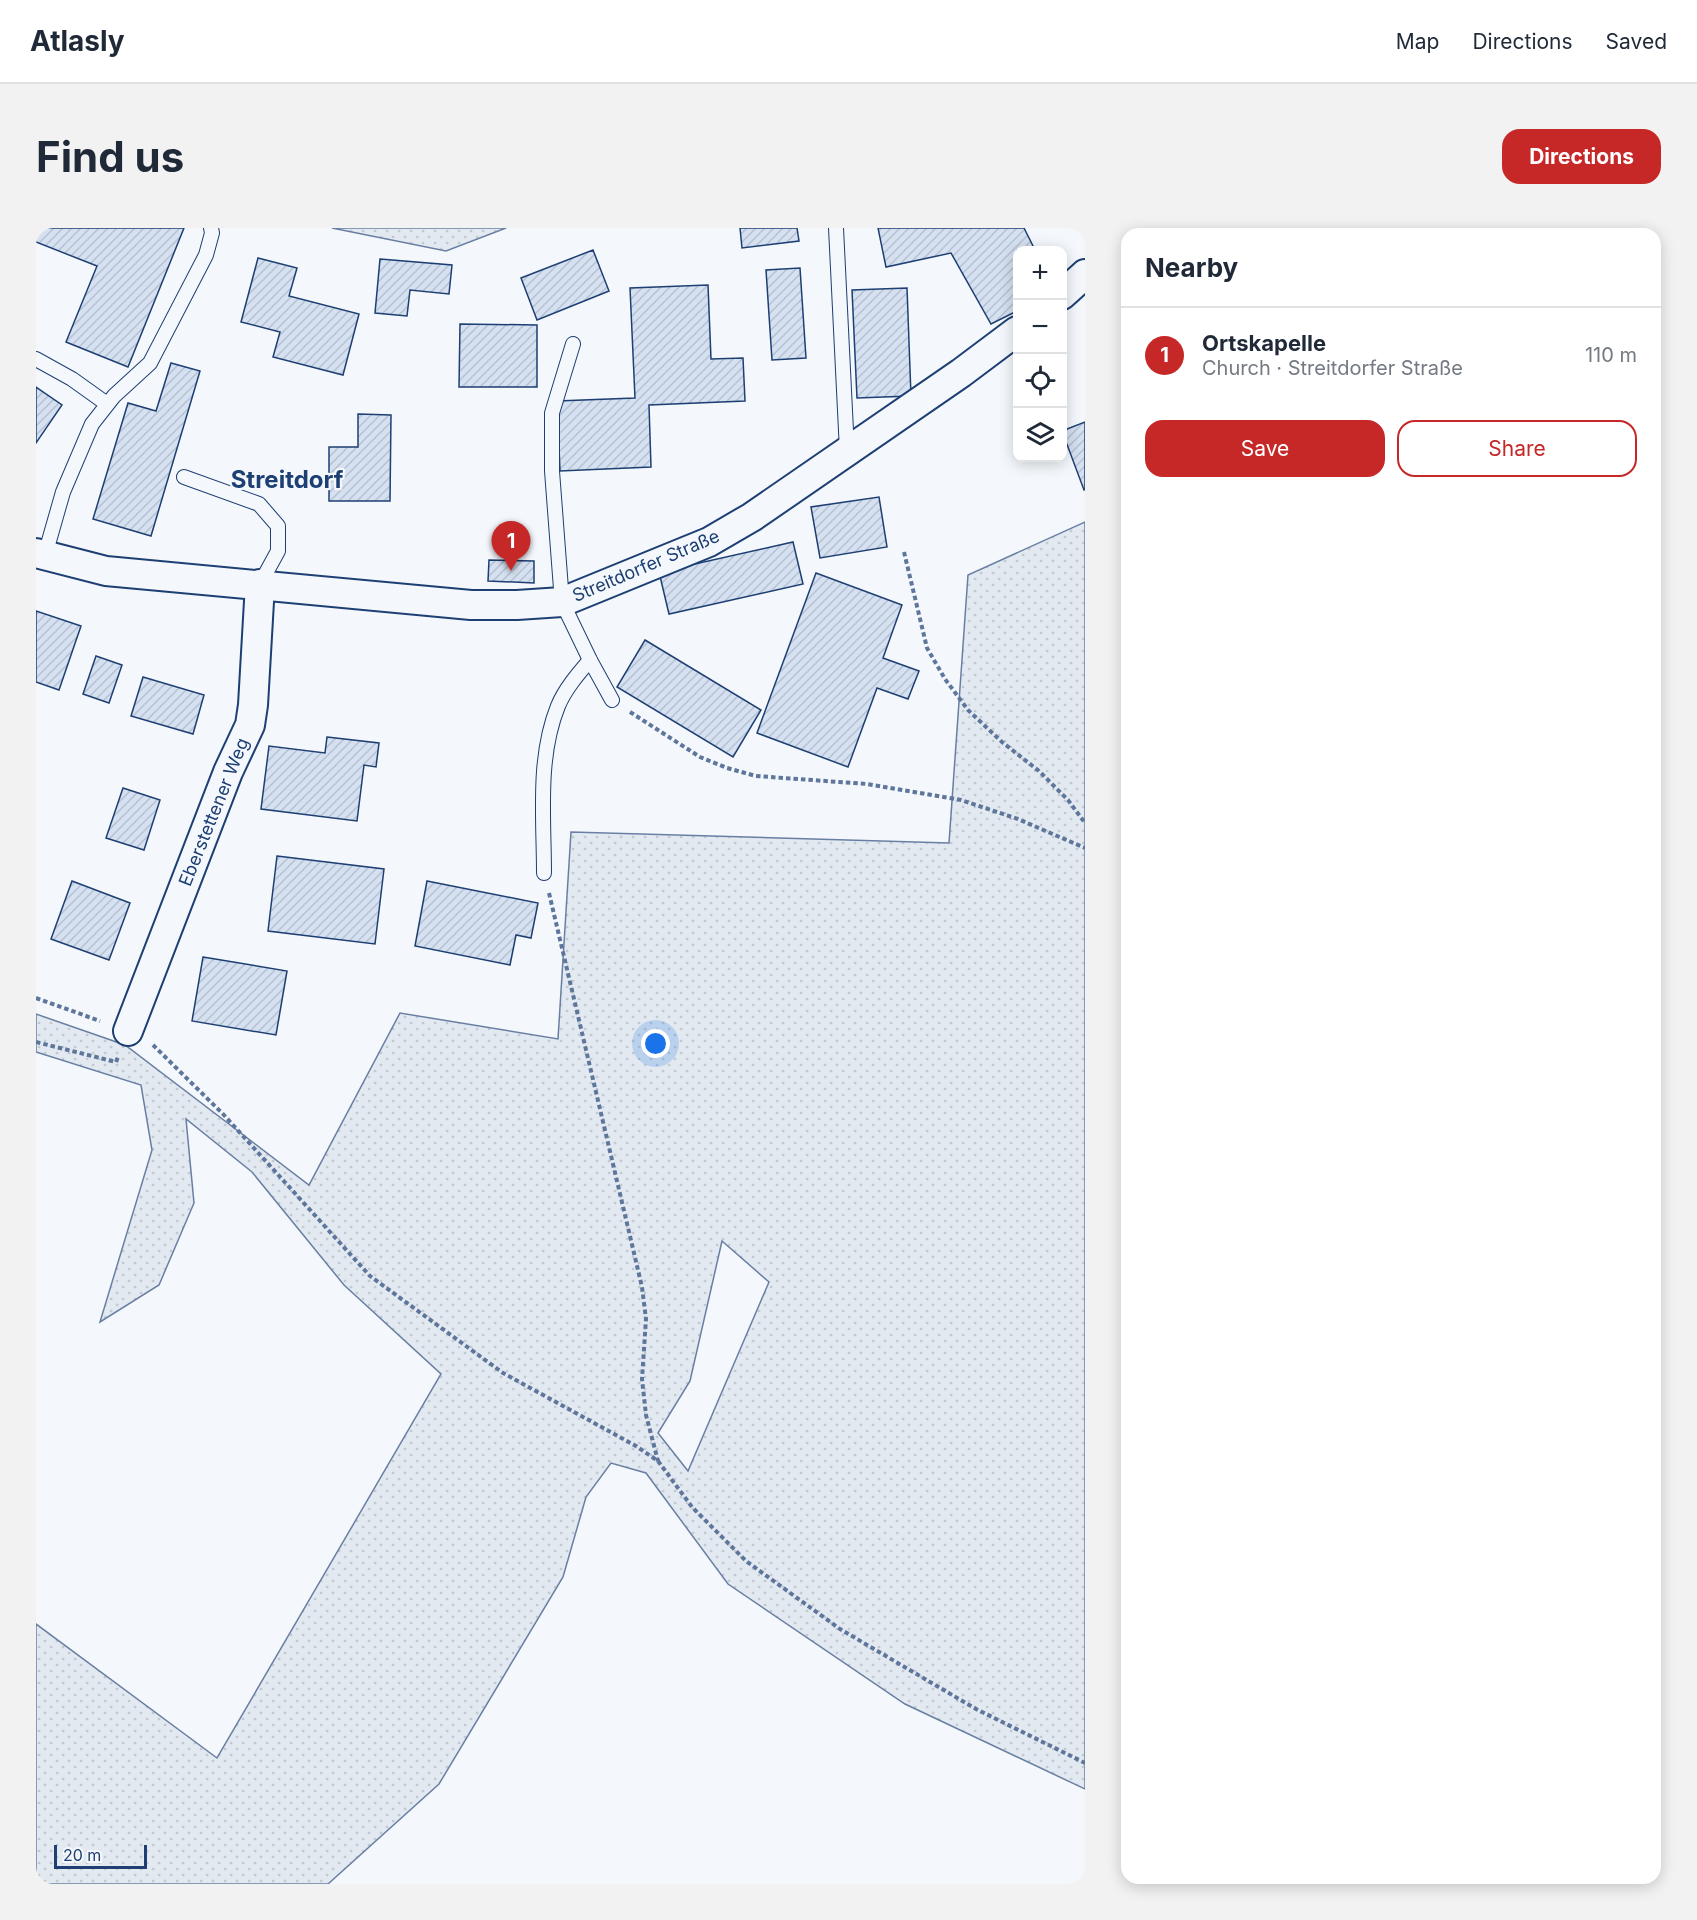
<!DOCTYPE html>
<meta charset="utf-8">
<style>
:root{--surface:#fff;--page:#f2f2f3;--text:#1f2937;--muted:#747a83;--line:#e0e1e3;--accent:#c62828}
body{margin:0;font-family:Inter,sans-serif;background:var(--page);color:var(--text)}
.controls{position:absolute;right:18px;top:18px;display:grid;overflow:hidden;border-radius:12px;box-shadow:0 3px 15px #0003}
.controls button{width:54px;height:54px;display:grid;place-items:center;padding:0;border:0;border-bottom:2px solid var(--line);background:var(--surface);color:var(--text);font:30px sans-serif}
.scale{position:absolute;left:18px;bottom:15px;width:93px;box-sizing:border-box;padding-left:6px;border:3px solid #1d3f73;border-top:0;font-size:16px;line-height:21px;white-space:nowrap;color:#1d3f73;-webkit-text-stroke:4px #f4f7fb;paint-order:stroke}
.you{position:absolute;left:620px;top:816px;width:21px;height:21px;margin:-15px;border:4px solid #fff;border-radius:50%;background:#1a73e8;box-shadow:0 0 0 9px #1a73e833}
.badge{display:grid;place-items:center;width:39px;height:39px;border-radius:50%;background:var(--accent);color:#fff;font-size:20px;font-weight:700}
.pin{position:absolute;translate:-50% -50px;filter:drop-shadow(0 2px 3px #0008)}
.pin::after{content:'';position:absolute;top:32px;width:21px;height:18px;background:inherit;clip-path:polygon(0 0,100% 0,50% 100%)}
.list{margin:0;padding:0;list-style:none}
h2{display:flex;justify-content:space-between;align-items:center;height:78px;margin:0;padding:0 24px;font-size:26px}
h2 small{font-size:20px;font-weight:400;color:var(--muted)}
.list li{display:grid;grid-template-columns:39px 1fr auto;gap:18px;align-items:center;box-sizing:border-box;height:96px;padding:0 24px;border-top:2px solid var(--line)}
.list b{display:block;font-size:22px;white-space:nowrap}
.list p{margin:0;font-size:20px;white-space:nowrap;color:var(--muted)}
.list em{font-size:20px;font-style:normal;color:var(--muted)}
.actions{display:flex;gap:12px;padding:18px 24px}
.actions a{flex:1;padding:14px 0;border:2px solid var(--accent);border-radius:18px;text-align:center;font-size:21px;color:var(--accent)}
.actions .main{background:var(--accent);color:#fff}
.icon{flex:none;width:33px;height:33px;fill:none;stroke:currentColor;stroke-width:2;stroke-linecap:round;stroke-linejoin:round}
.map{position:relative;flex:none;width:1049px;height:1656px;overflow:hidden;border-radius:18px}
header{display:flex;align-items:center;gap:36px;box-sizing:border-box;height:84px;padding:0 30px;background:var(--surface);border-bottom:2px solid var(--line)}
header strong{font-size:28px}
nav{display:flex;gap:33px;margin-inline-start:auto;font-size:21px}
.intro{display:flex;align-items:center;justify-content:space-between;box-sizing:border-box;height:144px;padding:0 36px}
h1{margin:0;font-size:42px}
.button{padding:15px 27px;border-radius:18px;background:var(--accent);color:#fff;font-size:21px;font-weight:700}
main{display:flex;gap:36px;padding:0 36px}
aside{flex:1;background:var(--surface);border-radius:18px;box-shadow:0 3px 15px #0003}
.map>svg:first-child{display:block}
</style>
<header>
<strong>Atlasly</strong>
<nav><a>Map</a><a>Directions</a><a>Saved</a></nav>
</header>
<div class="intro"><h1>Find us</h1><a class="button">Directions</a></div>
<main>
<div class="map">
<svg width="1049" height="1656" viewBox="0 0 1049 1656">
<defs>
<pattern id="grass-dots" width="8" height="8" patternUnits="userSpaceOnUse" patternTransform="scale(1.5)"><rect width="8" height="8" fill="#e3e9f0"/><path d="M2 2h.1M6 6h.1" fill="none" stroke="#c2c9d1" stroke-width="1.8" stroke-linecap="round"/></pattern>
<pattern id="building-hatch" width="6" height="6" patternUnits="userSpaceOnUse" patternTransform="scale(1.5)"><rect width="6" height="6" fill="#d5e0f0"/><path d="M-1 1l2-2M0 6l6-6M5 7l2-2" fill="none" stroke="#b6c1d1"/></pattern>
</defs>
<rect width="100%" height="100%" fill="#f4f7fb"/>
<g fill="url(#grass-dots)" stroke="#687fa3" stroke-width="1.5" fill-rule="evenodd">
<path d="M296 0H470L410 23Z"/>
<path d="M1049 294V1561L869 1476 692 1356 610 1245 575 1235 550 1269 527 1349 403 1556 292 1656H0V1396L181 1530 405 1146 308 1057 216 944 150 891 158 975 123 1057 64 1094 116 922 105 857 0 824V786L89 817 273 957 364 785 522 811 535 604 913 615 932 347ZM686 1013 733 1054 652 1243 622 1205 654 1153Z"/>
</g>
<g fill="url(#building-hatch)" stroke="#1d3f73" stroke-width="1.5">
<path d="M0 0H148L92 139 30 114 61 38 0 14Z"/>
<path d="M704 0H761L763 13 706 20Z"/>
<path d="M842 0H988L999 22H981V83L955 96 915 25 850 39Z"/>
<path d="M557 22 573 63 501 92 485 50Z"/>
<path d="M222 30 261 40 253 68 323 86 307 147 237 129 244 104 205 94Z"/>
<path d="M344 31 416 37 413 66 374 62 371 88 339 85Z"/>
<path d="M764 40 770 130 736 132 730 42Z"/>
<path d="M672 57 675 131 707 130 709 173 613 177 615 239 524 243 521 173 599 170 594 60Z"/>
<path d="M871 60 875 168 821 170 816 62Z"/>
<path d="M424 96 501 97V159H423Z"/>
<path d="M135 135 164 143 115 308 57 291 92 175 120 183Z"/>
<path d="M0 159 26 177 0 215Z"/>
<path d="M322 186 355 187 354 273H293V219H322Z"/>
<path d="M1049 194V261L1048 262 1026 203Z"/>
<path d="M843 269 851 319 784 330 775 279Z"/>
<path d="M757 314 767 356 633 386 623 344Z"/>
<path d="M453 332 498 333V355L452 353Z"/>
<path d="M780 345 866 377 847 430 883 443 872 471 841 460 812 539 721 505Z"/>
<path d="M0 383 45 398 23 462 0 454Z"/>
<path d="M609 412 725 482 697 529 581 459Z"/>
<path d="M60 428 86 437 73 475 47 466Z"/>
<path d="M107 449 168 467 157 506 95 488Z"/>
<path d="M291 509 343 515 340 539 328 537 321 593 225 581 233 518 289 525Z"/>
<path d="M87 560 124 572 108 622 70 610Z"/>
<path d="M241 628 348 641 339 716 232 703Z"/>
<path d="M36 653 94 675 73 732 15 711Z"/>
<path d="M391 653 502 675 495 710 480 707 474 737 379 718Z"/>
<path d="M167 729 251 743 240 807 156 793Z"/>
</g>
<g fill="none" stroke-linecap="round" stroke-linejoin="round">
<g stroke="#1d3f73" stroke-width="16">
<g id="service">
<path d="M800 0 811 223"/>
<path d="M537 116 516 185V243L526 374 554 432 576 472"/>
<path d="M0 131 36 151 71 176"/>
<path d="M148 249 223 276 242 298V323L224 356"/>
<path d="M9 327 27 264 56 196 78 168 114 135 170 27 176 5 175 0"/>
<path d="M508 645C508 590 501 530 522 478 529 461 542 446 554 432"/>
</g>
</g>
<g stroke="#1d3f73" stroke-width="32">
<g id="minor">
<path d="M1026 67 1049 46"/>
<path d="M0 325 70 343 435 377H481L526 374 673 314 716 289 925 145 981 103"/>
<path d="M92 803 192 544 214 497 217 477 224 356"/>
</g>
</g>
<g stroke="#5e769c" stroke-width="4" stroke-dasharray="4.5 3" stroke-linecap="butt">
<path d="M868 324 891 420 909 451 932 482 966 514 1003 543 1032 572 1049 595"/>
<path d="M594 484 664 529 691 540 720 548 831 556 925 572 982 591 1049 620"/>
<path d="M513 665 606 1059 610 1091 606 1151 610 1187 622 1233"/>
<path d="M0 770 64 793"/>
<path d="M0 814 80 834 82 829"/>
<path d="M117 817 187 886 334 1048 467 1145 600 1218 622 1233 656 1279 710 1333 804 1401 940 1481 1049 1535"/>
</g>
<use href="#service" stroke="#f4f7fb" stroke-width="14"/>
<use href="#minor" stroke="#f4f7fb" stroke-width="28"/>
</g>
<g text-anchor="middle" stroke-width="4.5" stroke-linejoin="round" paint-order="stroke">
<g font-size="18" fill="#1d3f73" stroke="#f4f7fb">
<text transform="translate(610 338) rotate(-23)" y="6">Streitdorfer Straße</text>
<text transform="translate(178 584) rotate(-68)" y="6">Eberstettener Weg</text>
</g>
<g font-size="24" font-weight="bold" fill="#1d3f73" stroke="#f4f7fb">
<text x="251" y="260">Streitdorf</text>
</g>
</g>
</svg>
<div class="controls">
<button>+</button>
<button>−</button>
<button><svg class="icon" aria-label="locate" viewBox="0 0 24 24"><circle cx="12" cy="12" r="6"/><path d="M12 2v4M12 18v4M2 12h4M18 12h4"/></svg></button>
<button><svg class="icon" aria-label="layers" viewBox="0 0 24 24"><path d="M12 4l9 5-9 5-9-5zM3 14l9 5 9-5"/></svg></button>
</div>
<div class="scale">20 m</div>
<div class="you"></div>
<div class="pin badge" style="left:475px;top:343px">1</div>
</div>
<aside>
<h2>Nearby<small></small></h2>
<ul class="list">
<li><span class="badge">1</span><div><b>Ortskapelle</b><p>Church · Streitdorfer Straße</p></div><em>110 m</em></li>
</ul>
<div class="actions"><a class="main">Save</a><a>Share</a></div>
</aside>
</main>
